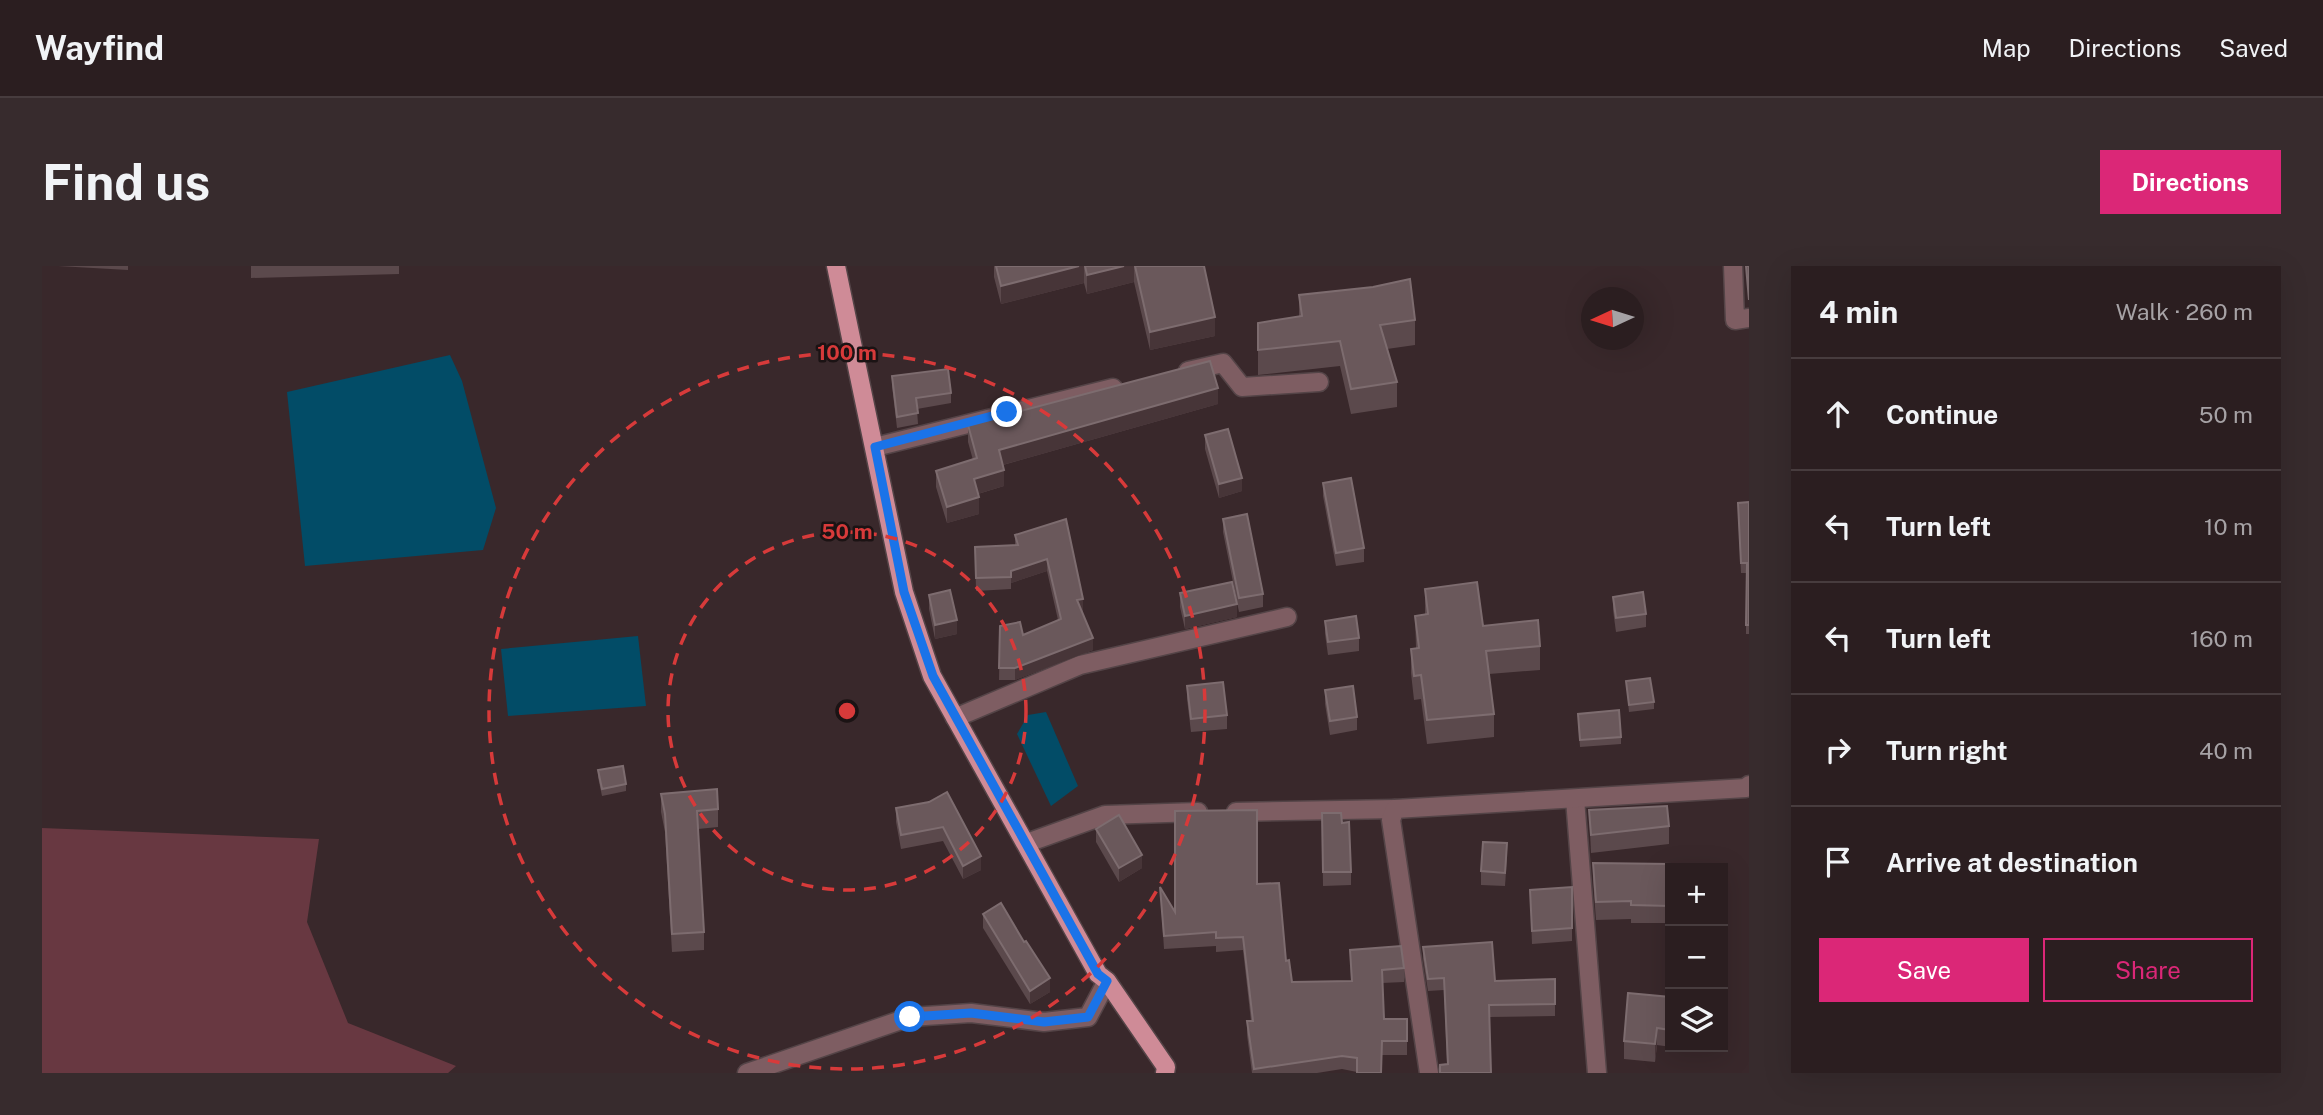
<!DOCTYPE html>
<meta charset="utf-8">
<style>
:root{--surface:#2b1e20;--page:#372b2d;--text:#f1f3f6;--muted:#a6a2a5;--line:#473c3e;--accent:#db2777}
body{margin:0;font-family:"Public Sans",sans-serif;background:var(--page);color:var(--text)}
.controls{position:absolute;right:21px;bottom:21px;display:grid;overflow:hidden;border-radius:0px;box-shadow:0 7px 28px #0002}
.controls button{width:63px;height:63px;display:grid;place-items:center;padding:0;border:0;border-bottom:2px solid var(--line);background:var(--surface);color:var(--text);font:35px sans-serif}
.compass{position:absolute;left:1539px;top:21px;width:63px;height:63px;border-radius:50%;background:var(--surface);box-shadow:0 7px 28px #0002;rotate:266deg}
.stop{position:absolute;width:21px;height:21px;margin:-16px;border:5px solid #1a73e8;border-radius:50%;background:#fff}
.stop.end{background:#1a73e8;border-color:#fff;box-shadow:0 2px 7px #0008}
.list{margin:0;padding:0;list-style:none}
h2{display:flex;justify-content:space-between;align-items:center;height:91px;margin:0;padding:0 28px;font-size:30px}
h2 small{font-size:23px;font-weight:400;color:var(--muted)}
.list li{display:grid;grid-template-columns:46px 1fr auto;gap:21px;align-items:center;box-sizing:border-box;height:112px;padding:0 28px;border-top:2px solid var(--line)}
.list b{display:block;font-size:26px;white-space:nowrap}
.list em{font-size:23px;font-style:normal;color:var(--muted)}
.actions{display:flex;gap:14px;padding:21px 28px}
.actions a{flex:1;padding:16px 0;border:2px solid var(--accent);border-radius:0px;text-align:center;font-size:24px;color:var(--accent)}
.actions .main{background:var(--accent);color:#fff}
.icon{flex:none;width:38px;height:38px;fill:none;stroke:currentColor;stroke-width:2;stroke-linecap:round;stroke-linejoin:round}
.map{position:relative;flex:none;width:1707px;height:807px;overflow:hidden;border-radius:0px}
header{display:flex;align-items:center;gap:42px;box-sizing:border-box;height:98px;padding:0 35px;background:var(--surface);border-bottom:2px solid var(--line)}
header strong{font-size:33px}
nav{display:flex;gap:38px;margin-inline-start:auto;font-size:24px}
.intro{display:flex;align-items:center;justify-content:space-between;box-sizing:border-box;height:168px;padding:0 42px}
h1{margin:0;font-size:49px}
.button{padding:18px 32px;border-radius:0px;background:var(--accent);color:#fff;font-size:24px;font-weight:700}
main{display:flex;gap:42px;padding:0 42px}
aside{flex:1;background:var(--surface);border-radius:0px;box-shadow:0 7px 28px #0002}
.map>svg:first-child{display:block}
</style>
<header>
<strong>Wayfind</strong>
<nav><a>Map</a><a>Directions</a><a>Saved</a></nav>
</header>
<div class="intro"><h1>Find us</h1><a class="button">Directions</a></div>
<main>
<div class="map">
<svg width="1707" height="807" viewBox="0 0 1707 807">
<rect width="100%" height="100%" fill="#39282b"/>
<path fill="#683841" d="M0 562 277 573 265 656 306 757 414 800 406 807H0Z"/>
<g fill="#024c67">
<path d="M408 89 420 115 454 242 441 284 263 300 245 126Z"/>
<path d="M596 370 604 440 466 450 459 383Z"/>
<path d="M1004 446 1036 520 1009 540 975 468 986 449Z"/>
</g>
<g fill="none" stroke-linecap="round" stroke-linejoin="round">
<g stroke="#544447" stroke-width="21">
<g id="minor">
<path d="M1691 0 1693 54 1707 52"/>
<path d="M1146 105 1181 97 1200 121 1277 116"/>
<path d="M833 181 1071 122"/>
<path d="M913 452 1038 399 1245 351"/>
<path d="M1533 533 1555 807"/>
<path d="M1194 546 1353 543"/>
<path d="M985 577 1063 549 1156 546"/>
<path d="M705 807 868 751 929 747 1002 756 1046 751 1065 715"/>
<path d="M1387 807 1349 554 1353 543 1704 522 1707 519"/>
</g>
</g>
<g stroke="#544447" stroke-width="21">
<path id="primary" d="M794 0 862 326 890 410 1056 708 1065 715 1124 801 1123 807"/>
</g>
<use href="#minor" stroke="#7e5d62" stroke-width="18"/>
<use href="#primary" stroke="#cf8b97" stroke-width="18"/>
</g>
<g fill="#5b494c">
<path d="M16 0H86V4Z"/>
<path d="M209 0H357V8L209 12Z"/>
<path d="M952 0H1162L1173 70 1108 84 1092 16 1045 28 1042 17 959 38 952 11Z"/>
<path d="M1331 21 1373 54V79L1345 83 1355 116V141L1309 148 1298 100 1216 109V57L1257 50V29Z"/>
<path d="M850 110 909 127V137L875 143 876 158 855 162 850 120Z"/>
<path d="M1176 138 961 199 962 220 936 228 937 248 905 257 894 221V205L931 194 926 176V159Z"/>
<path d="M1163 169 1200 225 1177 232 1163 183Z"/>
<path d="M1281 217 1322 282V296L1294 300 1281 230Z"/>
<path d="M1707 236V368H1704V307H1699L1696 246Z"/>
<path d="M1024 253 1041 345H1040L1051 384 973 414H957L958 360 981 369 1016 354 1005 305 969 317V323L934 325 933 281 973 279V269Z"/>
<path d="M1181 253 1221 328V341L1197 346 1181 266Z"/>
<path d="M1383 323 1441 360 1498 380V404L1447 408 1452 448V471L1385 478 1379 433 1372 434 1369 407V383L1374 382 1373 350 1383 348Z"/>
<path d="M1138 327 1195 351 1143 363 1138 341Z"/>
<path d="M887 329 915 368 893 373 887 343Z"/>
<path d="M1571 331 1604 348V361L1574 366 1571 344Z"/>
<path d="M1283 355 1317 372V385L1286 389 1283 368Z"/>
<path d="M1584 415 1612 436V443L1587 446Z"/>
<path d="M1145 420 1185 449V463L1149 466 1145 433Z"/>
<path d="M1283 424 1315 451V464L1288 469 1283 438Z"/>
<path d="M1536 455 1579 471V478L1538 481Z"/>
<path d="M556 504 584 518V525L560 530 556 511Z"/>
<path d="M619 528 676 543V561L656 563 662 666V684L630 686 623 566 619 546Z"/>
<path d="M887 536 939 604 921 613 901 575 859 583 854 556V542Z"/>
<path d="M1547 544 1627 560V578L1549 587Z"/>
<path d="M1280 547 1300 557 1309 606V619L1281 620Z"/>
<path d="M1054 563 1100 602 1077 616 1054 576Z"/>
<path d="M1465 591 1463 620 1439 619V605Z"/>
<path d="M1551 597 1629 598 1628 657H1589V653L1554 654 1551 614Z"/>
<path d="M1215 618 1244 695 1250 716 1309 715 1308 684 1362 702V716L1340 717 1342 753H1365V789H1340L1315 806 1300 803 1275 807H1210L1205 769V755H1209L1201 684 1174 686V680L1122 683 1118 621 1133 646Z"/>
<path d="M1530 621V675L1490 678 1488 624Z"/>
<path d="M941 648 1008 726 988 738 941 662Z"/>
<path d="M1381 681 1453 715 1513 713V750L1447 751 1449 807H1398V799L1405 798 1402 724 1386 725 1381 693Z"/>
<path d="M1628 731V781H1658V785L1615 779 1613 796 1582 793V775Z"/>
</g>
<g fill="#473538">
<path d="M1037 0H1042V17L959 38V20Z"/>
<path d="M1082 0H1092V16L1045 28V9Z"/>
<path d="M1173 51V70L1108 84V66Z"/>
<path d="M1176 122V138L957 200V184Z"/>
<path d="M962 204V220L932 229V213Z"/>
<path d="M1200 212V225L1177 232V218Z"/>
<path d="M937 231V248L905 257V241Z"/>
<path d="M1005 293V305L969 317V305Z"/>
<path d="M1041 333V345L1035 346V334Z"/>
<path d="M1195 338V351L1143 363V350Z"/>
<path d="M915 354V368L893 373V359Z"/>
<path d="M1051 372V384L973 414V402Z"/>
<path d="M1100 589V602L1077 616V602Z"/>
<path d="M939 590V604L921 613V600Z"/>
<path d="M1008 712V726L988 738V725Z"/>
<path d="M1615 762V779L1613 796V778Z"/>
</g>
<g fill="#6a585b" stroke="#7d6c6f" stroke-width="2">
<path d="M954 0H1037L959 20Z"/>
<path d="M1043 0H1082L1045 9Z"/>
<path d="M1093 0H1162L1173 51 1108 66Z"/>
<path d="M1704 0H1707V34Z"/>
<path d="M1368 13 1373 54 1338 59 1355 116 1309 123 1298 75 1216 84V57L1260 50 1257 29 1331 21Z"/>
<path d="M1168 95 1176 122 957 184 962 204 932 213 937 231 905 241 894 205 935 192 926 159Z"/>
<path d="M906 103 909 127 874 132 876 147 855 151 850 110Z"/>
<path d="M1186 163 1200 212 1177 218 1163 169Z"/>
<path d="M1309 212 1322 282 1294 287 1281 217Z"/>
<path d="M1707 236V359H1704L1705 297H1699L1696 237Z"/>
<path d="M1205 248 1221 328 1197 332 1181 253Z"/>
<path d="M1024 253 1041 333 1035 334 1051 372 973 402H957L958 360 978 356 981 369 1019 353 1005 293 969 305V311L934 312 933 281 976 279 973 269Z"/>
<path d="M1190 316 1195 338 1143 350 1138 327Z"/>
<path d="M1435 316 1441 360 1496 354 1498 380 1444 385 1452 448 1385 454 1379 409 1372 410 1369 383 1377 382 1373 350 1386 348 1383 323Z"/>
<path d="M908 324 915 354 893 359 887 329Z"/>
<path d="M1601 326 1604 348 1574 352 1571 331Z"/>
<path d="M1314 350 1317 372 1286 376 1283 355Z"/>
<path d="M1608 412 1612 436 1587 439 1584 415Z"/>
<path d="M1181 416 1185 449 1149 453 1145 420Z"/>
<path d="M1311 420 1315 451 1288 455 1283 424Z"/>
<path d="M1577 444 1579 471 1538 474 1536 448Z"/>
<path d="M581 500 584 518 560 523 556 504Z"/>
<path d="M675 523 676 543 655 545 662 666 630 668 623 548 619 528Z"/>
<path d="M905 526 939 590 921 600 901 561 859 569 854 542 887 536Z"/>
<path d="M1625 540 1627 560 1549 569 1547 544Z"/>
<path d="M1215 544V618L1237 617 1244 695 1247 694 1250 716 1310 715 1308 684 1359 680 1362 702 1340 704 1342 753H1365V775H1340L1339 807H1315V792L1300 790 1212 803 1205 755H1211L1201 671 1174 672V666L1122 670 1118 621 1133 646V545Z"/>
<path d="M1280 547H1299L1300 557 1307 556 1309 606H1281Z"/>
<path d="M1077 549 1100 589 1077 602 1054 563Z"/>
<path d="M1441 576 1465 577 1463 607 1439 605Z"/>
<path d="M1551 597 1629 598 1628 640 1589 639V635L1554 636Z"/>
<path d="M1530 621V662L1490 665 1488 624Z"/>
<path d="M959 637 982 676 984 675 1008 712 988 725 941 648Z"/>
<path d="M1450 676 1453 715 1513 713V738L1447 739 1449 807H1398V799L1406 798 1402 712 1386 713 1381 681Z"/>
<path d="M1586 727 1628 731V764L1615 762 1613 778 1582 775Z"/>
</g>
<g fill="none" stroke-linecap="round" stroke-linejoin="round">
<path stroke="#1a73e8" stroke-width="9" d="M868 751 929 747 1002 756 1046 751 1065 715 1056 708 891 410 862 326 833 181 965 146"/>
</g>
<g fill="none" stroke="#d73a3a" stroke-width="3.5" stroke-dasharray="12 9">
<circle cx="805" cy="445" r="179"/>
<circle cx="805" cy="445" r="358"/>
</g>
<circle cx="805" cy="445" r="10" fill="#d73a3a" stroke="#1b1314" stroke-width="3.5"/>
<g font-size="21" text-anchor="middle" font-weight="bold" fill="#d73a3a" stroke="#1b1314" stroke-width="5" stroke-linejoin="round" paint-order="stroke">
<text x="805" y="94">100 m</text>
<text x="805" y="273">50 m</text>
</g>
</svg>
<div class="controls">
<button>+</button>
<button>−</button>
<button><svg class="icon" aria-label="layers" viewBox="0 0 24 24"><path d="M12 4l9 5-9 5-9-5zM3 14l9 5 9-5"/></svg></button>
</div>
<svg class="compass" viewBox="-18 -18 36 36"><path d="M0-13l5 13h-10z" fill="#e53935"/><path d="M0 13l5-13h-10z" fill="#a6a2a5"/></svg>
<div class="stop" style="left:868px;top:751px"></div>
<div class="stop end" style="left:965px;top:146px"></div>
</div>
<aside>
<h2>4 min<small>Walk · 260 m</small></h2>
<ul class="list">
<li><svg class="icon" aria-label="ahead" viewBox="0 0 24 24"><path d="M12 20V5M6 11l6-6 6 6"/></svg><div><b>Continue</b></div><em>50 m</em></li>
<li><svg class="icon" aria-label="left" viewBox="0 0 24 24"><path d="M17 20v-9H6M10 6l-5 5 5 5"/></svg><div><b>Turn left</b></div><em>10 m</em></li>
<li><svg class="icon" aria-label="left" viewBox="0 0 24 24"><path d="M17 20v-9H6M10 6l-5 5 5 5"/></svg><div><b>Turn left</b></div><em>160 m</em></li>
<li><svg class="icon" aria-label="right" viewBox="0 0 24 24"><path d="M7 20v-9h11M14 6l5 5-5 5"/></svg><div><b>Turn right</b></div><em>40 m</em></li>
<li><svg class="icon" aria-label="arrive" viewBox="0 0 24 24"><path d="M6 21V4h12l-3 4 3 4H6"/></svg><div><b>Arrive at destination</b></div></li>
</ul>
<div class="actions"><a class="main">Save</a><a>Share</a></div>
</aside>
</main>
